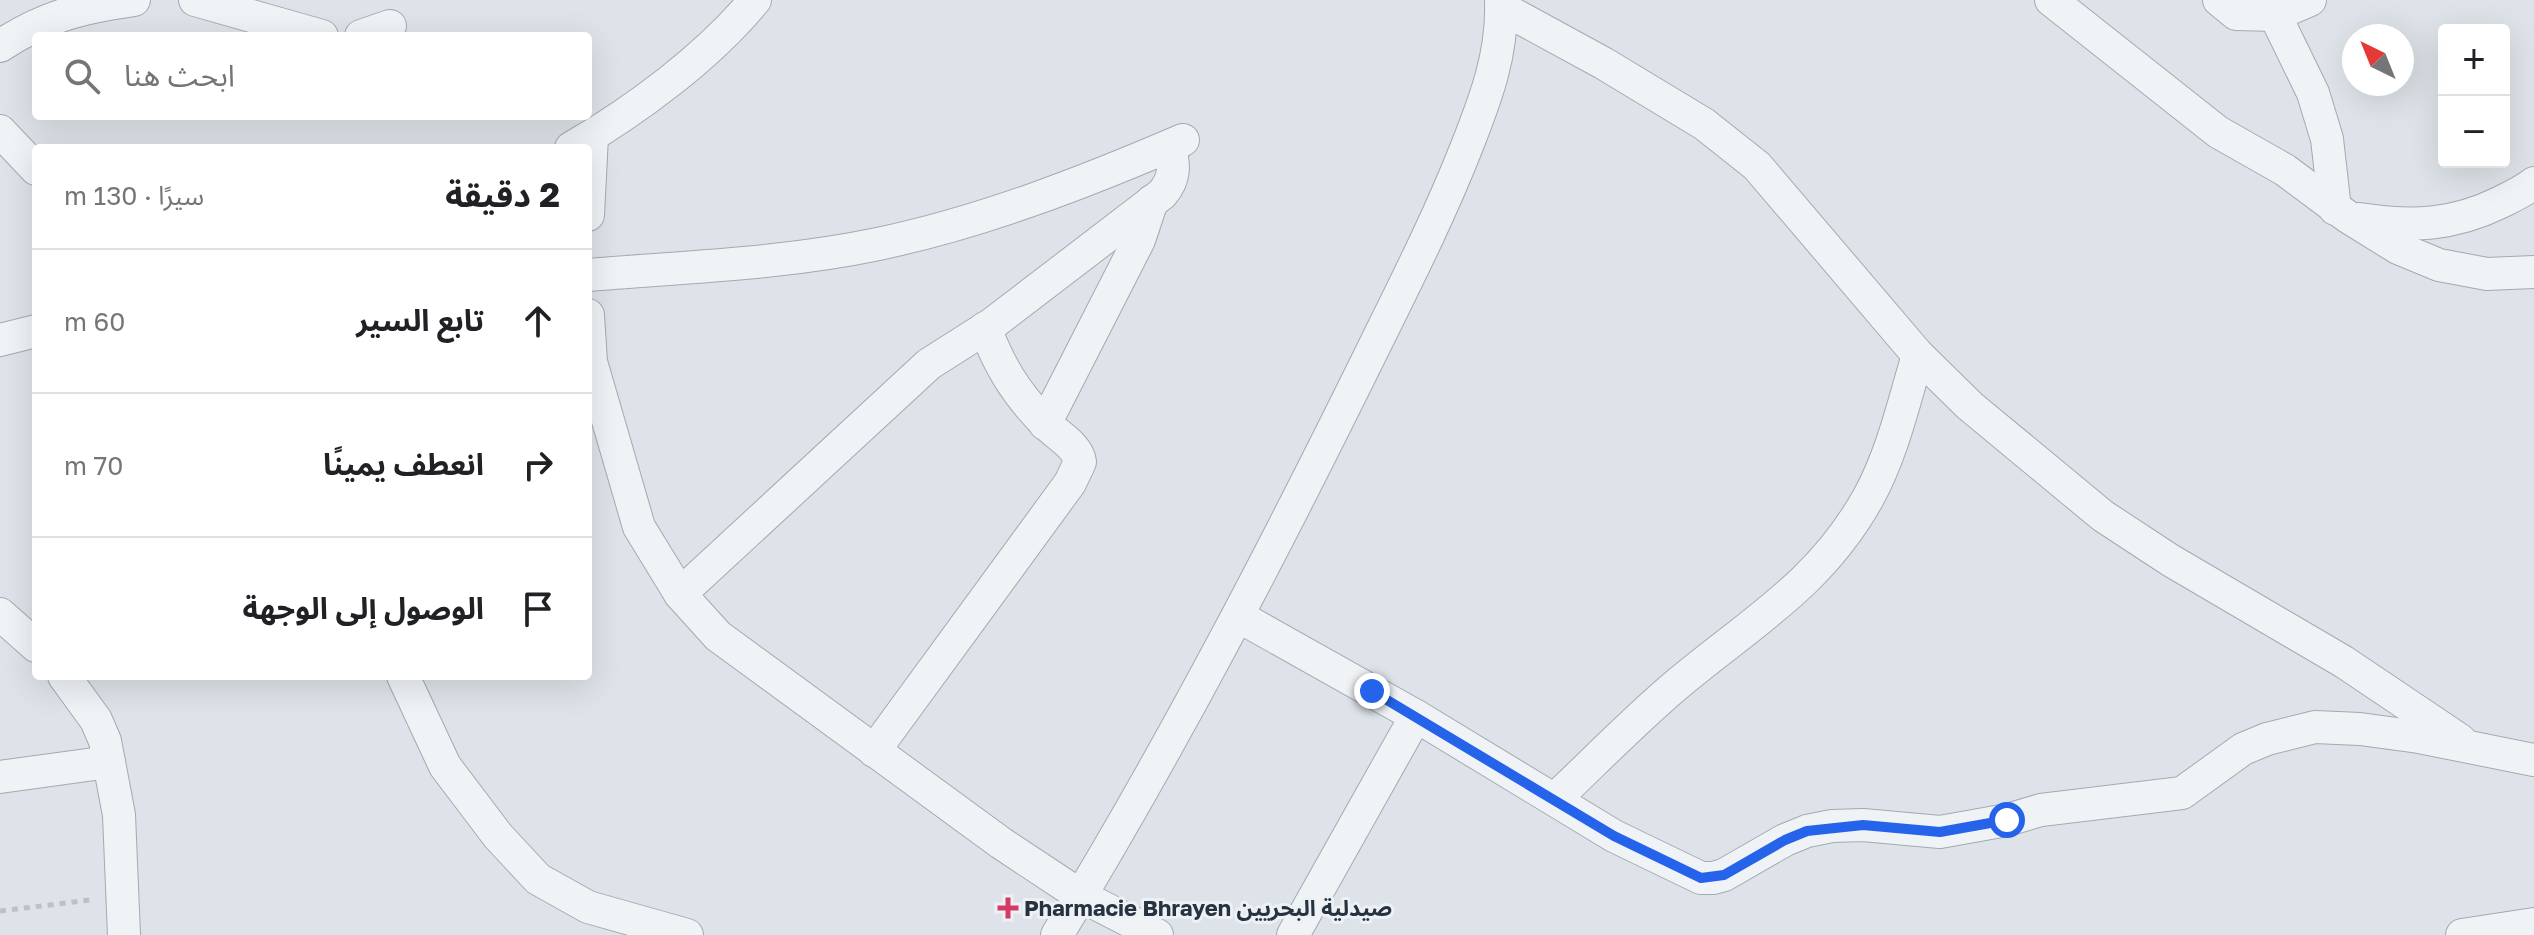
<!DOCTYPE html>
<html lang="ar">
<meta charset="utf-8">
<style>
:root{--surface:#fff;--page:#f6f6f6;--text:#202124;--muted:#757577;--line:#e0e0e0}
body{margin:0;font-family:"Golos Text","Noto Sans Arabic",sans-serif;background:var(--page);color:var(--text);direction:rtl}
.controls{position:absolute;right:24px;top:24px;display:grid;overflow:hidden;border-radius:8px;box-shadow:0 8px 32px #0002}
.controls button{width:72px;height:72px;display:grid;place-items:center;padding:0;border:0;border-bottom:2px solid var(--line);background:var(--surface);color:var(--text);font:40px sans-serif}
.compass{position:absolute;left:2342px;top:24px;width:72px;height:72px;border-radius:50%;background:var(--surface);box-shadow:0 8px 32px #0002;rotate:317deg}
.stop{position:absolute;width:24px;height:24px;margin:-18px;border:6px solid #2563eb;border-radius:50%;background:#fff}
.stop.end{background:#2563eb;border-color:#fff;box-shadow:0 2px 8px #0008}
.list{margin:0;padding:0;list-style:none}
h2{display:flex;justify-content:space-between;align-items:center;height:104px;margin:0;padding:0 32px;font-size:34px}
h2 small{font-size:26px;font-weight:400;color:var(--muted)}
.list li{display:grid;grid-template-columns:52px 1fr auto;gap:24px;align-items:center;box-sizing:border-box;height:144px;padding:0 32px;border-top:2px solid var(--line)}
.list b{display:block;font-size:30px;white-space:nowrap}
.list em{font-size:26px;font-style:normal;color:var(--muted)}
.icon{flex:none;width:44px;height:44px;fill:none;stroke:currentColor;stroke-width:2;stroke-linecap:round;stroke-linejoin:round}
.map{position:relative;flex:none;width:2534px;height:935px;overflow:hidden;direction:ltr}
.search{position:absolute;background:var(--surface);box-shadow:0 8px 32px #0002;left:32px;top:32px;width:560px;height:88px;display:flex;align-items:center;gap:20px;box-sizing:border-box;padding:0 28px;border-radius:8px;color:var(--muted);font-size:30px}
.panel{position:absolute;background:var(--surface);box-shadow:0 8px 32px #0002;left:32px;top:144px;width:560px;height:536px;border-radius:8px;direction:rtl}
.map>svg:first-child{display:block}
</style>
<div class="map">
<svg width="2534" height="935" viewBox="0 0 2534 935">
<rect width="100%" height="100%" fill="#dde3e8"/>
<g fill="none" stroke-linecap="round" stroke-linejoin="round">
<g stroke="#a2aab2" stroke-width="34">
<g id="minor">
<path d="M195 0 322 36"/>
<path d="M2051 0 2218 132 2285 170 2348 217 2398 248 2439 265 2487 274 2534 272"/>
<path d="M2219 0 2236 14 2275 15 2310 0"/>
<path d="M1502 8 1603 63 1704 124 1757 166 1918 355 1970 406 2103 516 2170 560 2344 662 2460 740"/>
<path d="M2275 15 2313 93 2327 139 2335 209"/>
<path d="M361 36 390 26"/>
<path d="M0 46C45 16 81 8 134 0"/>
<path d="M0 131 36 169"/>
<path d="M571 148C635 111 708 57 755 0"/>
<path d="M588 215 592 136"/>
<path d="M2359 219C2413 227 2452 226 2501 202 2513 196 2524 191 2534 183"/>
<path d="M588 275C684 267 783 264 878 244 983 222 1085 182 1183 140"/>
<path d="M588 315 591 362 639 527 680 594 718 636 1001 843 1081 896 1157 935"/>
<path d="M0 340 36 331"/>
<path d="M1045 424 1139 240 1152 201"/>
<path d="M680 594 929 364 992 324 1162 194C1176 178 1174 165 1170 146"/>
<path d="M0 614 36 646"/>
<path d="M1238 616 1416 716 1614 836 1701 878H1713L1724 875 1785 840 1807 831 1832 826 1863 825 1940 832 2007 820 2041 810 2182 793 2243 749 2267 739 2315 727 2360 729 2419 737 2534 760"/>
<path d="M64 676 96 720 105 741 119 815 124 935"/>
<path d="M403 676 445 766 498 836 538 879 588 907 687 935"/>
<path d="M874 751 1070 483 1080 462C1078 445 1055 434 1044 422 1015 392 1000 367 985 328"/>
<path d="M0 777 109 762"/>
<path d="M1555 799C1594 762 1633 722 1674 687 1747 625 1819 586 1868 498 1892 455 1904 402 1918 355"/>
<path d="M1057 935C1173 745 1275 548 1373 349 1406 282 1440 215 1467 146 1486 98 1503 53 1501 0"/>
<path d="M1293 935 1416 716"/>
<path d="M2462 935 2534 924"/>
</g>
</g>
<path stroke="#bbc1c6" stroke-width="5" stroke-dasharray="6 6" stroke-linecap="butt" d="M0 911 90 900"/>
<use href="#minor" stroke="#f0f3f6" stroke-width="32"/>
</g>
<g fill="none" stroke-linecap="round" stroke-linejoin="round">
<path stroke="#2563eb" stroke-width="10" d="M1372 691 1614 836 1701 878 1724 875 1785 840 1807 831 1863 825 1940 832 2007 820"/>
</g>
<path fill="#d43b64" stroke="#edf1f5" stroke-width="3" d="M1004 896h8v8h8v8h-8v8h-8v-8h-8v-8h8z"/>
<g text-anchor="middle" stroke-width="6" stroke-linejoin="round" paint-order="stroke">
<g font-size="22" font-weight="bold" fill="#26323f" stroke="#edf1f5" text-anchor="start">
<text x="1024" y="916">Pharmacie Bhrayen صيدلية البحريين</text>
</g>
</g>
</svg>
<div class="controls">
<button>+</button>
<button>−</button>
</div>
<svg class="compass" viewBox="-18 -18 36 36"><path d="M0-13l5 13h-10z" fill="#e53935"/><path d="M0 13l5-13h-10z" fill="#757577"/></svg>
<div class="stop" style="left:2007px;top:820px"></div>
<div class="stop end" style="left:1372px;top:691px"></div>
<div class="search"><svg class="icon" aria-label="search" viewBox="0 0 24 24"><circle cx="10" cy="10" r="6"/><path d="M15 15l6 6"/></svg>ابحث هنا</div>
<section class="panel">
<h2>2 دقيقة<small>سيرًا · 130 m</small></h2>
<ul class="list">
<li><svg class="icon" aria-label="ahead" viewBox="0 0 24 24"><path d="M12 20V5M6 11l6-6 6 6"/></svg><div><b>تابع السير</b></div><em>60 m</em></li>
<li><svg class="icon" aria-label="right" viewBox="0 0 24 24"><path d="M7 20v-9h11M14 6l5 5-5 5"/></svg><div><b>انعطف يمينًا</b></div><em>70 m</em></li>
<li><svg class="icon" aria-label="arrive" viewBox="0 0 24 24"><path d="M6 21V4h12l-3 4 3 4H6"/></svg><div><b>الوصول إلى الوجهة</b></div></li>
</ul>
</section>
</div>
